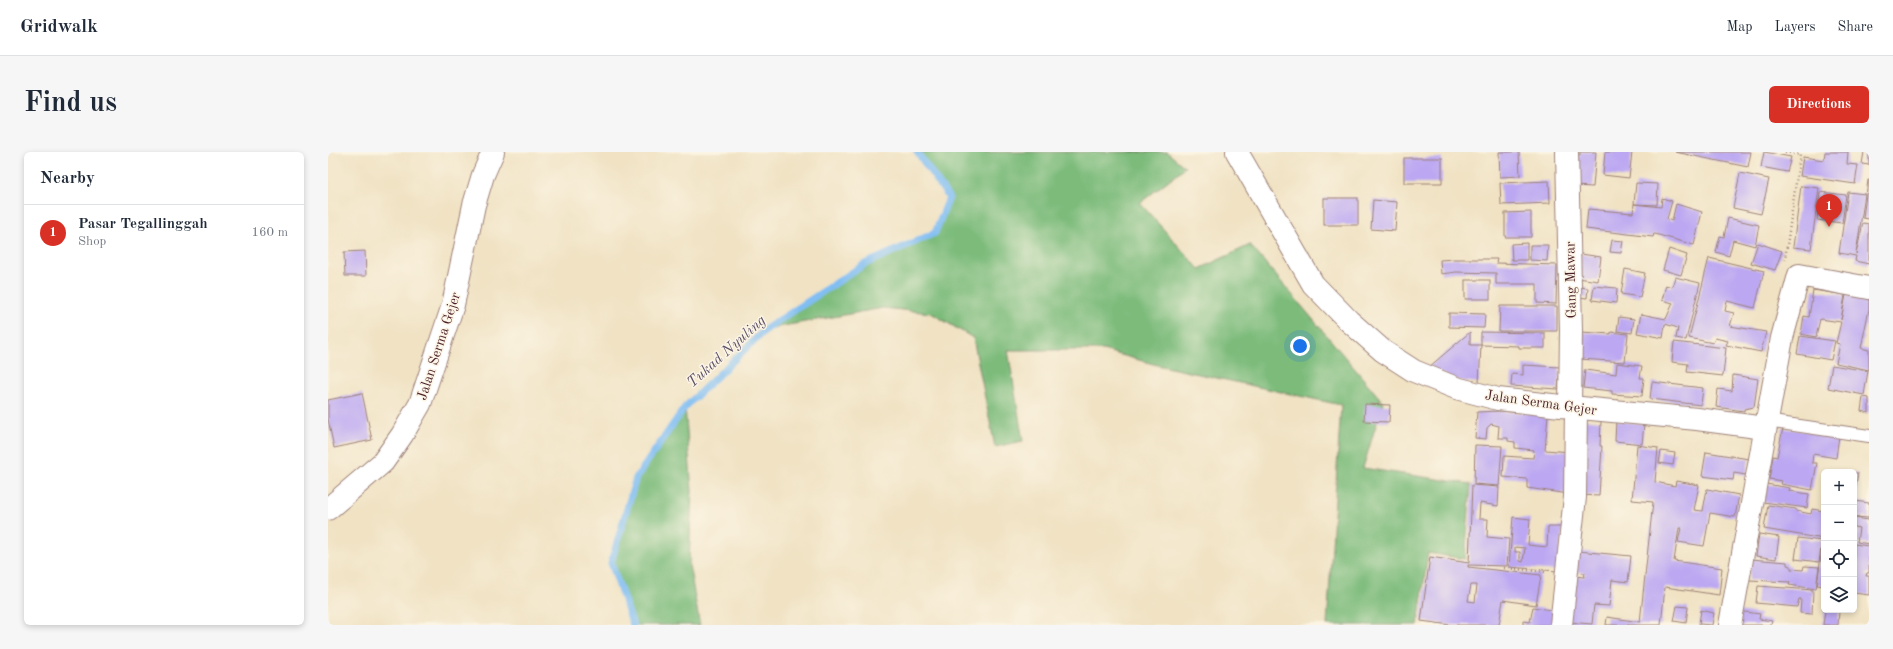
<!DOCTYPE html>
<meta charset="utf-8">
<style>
:root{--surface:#fff;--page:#f6f6f7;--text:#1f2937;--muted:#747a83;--line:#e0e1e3;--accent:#d93025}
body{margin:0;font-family:"Old Standard TT",serif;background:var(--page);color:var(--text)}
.controls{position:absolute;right:12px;bottom:12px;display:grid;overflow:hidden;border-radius:6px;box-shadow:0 2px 6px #0003}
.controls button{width:36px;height:36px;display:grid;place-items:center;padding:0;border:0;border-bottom:1px solid var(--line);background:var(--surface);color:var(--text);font:20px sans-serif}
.you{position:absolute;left:972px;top:194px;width:14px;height:14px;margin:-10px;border:3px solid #fff;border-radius:50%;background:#1a73e8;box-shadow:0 0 0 6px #1a73e833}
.badge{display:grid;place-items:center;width:26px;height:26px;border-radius:50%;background:var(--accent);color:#fff;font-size:13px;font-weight:700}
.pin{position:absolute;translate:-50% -33px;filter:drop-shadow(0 1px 2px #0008)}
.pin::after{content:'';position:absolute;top:21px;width:14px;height:12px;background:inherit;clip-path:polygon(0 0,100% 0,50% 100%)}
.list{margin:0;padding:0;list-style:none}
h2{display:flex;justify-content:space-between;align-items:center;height:52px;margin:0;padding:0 16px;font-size:17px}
h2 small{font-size:13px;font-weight:400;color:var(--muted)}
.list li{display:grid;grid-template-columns:26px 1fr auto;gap:12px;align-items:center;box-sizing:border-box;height:56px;padding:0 16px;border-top:1px solid var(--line)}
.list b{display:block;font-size:15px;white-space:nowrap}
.list p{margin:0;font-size:13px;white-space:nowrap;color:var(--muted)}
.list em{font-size:13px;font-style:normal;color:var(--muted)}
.icon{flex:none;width:22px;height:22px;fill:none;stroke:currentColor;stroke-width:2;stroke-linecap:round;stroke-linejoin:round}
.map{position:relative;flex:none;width:1541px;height:473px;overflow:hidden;border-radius:6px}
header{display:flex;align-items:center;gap:24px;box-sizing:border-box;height:56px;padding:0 20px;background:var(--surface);border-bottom:1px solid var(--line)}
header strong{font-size:19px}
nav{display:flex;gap:22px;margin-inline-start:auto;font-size:14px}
.intro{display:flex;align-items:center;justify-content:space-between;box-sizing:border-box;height:96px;padding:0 24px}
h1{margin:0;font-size:28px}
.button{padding:10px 18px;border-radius:6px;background:var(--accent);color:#fff;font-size:14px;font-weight:700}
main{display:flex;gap:24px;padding:0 24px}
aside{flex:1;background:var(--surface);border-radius:6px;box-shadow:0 2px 6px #0003}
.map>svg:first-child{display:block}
</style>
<header>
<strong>Gridwalk</strong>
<nav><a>Map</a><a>Layers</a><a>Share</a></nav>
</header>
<div class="intro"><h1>Find us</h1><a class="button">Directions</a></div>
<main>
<aside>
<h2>Nearby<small></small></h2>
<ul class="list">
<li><span class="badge">1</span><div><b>Pasar Tegallinggah</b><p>Shop</p></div><em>160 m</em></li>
</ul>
</aside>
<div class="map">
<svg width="1541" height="473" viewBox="0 0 1541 473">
<rect width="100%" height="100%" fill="#fcf5e5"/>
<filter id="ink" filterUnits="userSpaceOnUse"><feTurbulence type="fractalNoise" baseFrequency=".025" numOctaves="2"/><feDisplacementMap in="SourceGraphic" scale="8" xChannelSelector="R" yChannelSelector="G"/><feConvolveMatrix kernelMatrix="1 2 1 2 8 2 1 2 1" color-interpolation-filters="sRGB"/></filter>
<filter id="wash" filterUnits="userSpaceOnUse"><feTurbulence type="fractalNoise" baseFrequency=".012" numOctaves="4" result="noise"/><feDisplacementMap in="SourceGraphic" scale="16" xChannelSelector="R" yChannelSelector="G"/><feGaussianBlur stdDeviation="0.9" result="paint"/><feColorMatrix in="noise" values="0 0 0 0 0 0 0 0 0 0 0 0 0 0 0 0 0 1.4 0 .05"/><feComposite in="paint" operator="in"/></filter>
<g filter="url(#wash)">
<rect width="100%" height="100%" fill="#f0e2c3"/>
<g fill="#7cbb7a" stroke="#636d52">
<path d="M589 0H839L857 15 812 51 871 117 922 93 1055 250 1035 316 1143 332 1137 407 1100 401 1090 473H999L1013 253 829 213 775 198H680L695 289 667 295 645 186 603 161 555 156 438 177 537 112 607 81 621 46Z"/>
<path d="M357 255 364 339 361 413 372 473H305L283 411 308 326Z"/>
</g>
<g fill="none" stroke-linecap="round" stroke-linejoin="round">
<path stroke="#80bef3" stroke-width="7" d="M305 473 283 411 308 326 357 255 438 177 537 112 607 81 621 46 589 0"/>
</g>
<g id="blocks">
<g fill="#bca8f2" fill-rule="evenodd">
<path d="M1171 0H1191L1192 24 1172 25Z"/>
<path d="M1252 0H1268L1265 35 1246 34 1248 4H1252Z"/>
<path d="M1277 0H1304L1301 26 1275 23Z"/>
<path d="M1347 0H1423L1420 15Z"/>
<path d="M1436 0 1463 5 1459 20 1433 15Z"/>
<path d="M1497 0H1520L1519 12 1530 13 1527 32 1472 24 1475 5 1496 8Z"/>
<path d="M1536 0H1541V13L1534 12Z"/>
<rect x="1076" y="6" width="38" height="25"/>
<path d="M1412 21 1441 27 1433 62 1405 56Z"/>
<path d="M1540 28H1541V67L1535 66Z"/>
<path d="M1221 29 1222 51 1173 53 1172 31Z"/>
<path d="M1308 31 1330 32 1329 53 1306 52Z"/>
<path d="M1473 34 1491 36 1483 97 1465 95Z"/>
<path d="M1492 40 1518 43 1514 71 1489 68Z"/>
<path d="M1520 40 1537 42 1528 102 1535 71 1541 72V112L1527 109 1528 104 1511 101Z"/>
<rect x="996" y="46" width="34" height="27"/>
<path d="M1334 46 1344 49 1339 67 1344 69 1348 52 1374 60 1366 93 1327 82H1326L1325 85 1258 77 1260 57 1305 61 1306 52 1333 55Z"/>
<path d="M1045 48 1069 50 1067 79 1043 77Z"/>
<path d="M1203 60V85H1177V61Z"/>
<path d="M1400 66 1431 73 1427 94 1405 88 1401 104 1388 100 1392 84 1396 85Z"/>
<path d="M1284 88 1295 89 1293 101 1282 100Z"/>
<path d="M1199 91V108H1184L1183 92Z"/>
<path d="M1430 91 1454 99 1447 118 1423 111Z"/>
<path d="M1202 93H1220L1219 109 1202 108Z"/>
<path d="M1341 97 1359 103 1353 123 1335 118Z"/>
<path d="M37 99 38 124H17L16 100Z"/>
<path d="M1253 102 1273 105 1270 129 1250 126Z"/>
<path d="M1381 106 1436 119 1427 156 1399 149 1397 159 1406 161 1402 174 1438 180 1433 200 1398 193 1400 189 1387 186 1385 191 1361 186Z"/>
<path d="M1126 107H1169L1168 111 1229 113 1228 152 1209 151V132H1168V121L1128 120 1113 122 1112 108Z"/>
<path d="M1297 117 1317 121 1312 145 1293 142Z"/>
<path d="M1347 125 1372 131 1358 188 1348 186 1350 176 1337 172 1335 186 1309 181 1313 162 1338 167 1345 151 1334 148 1338 133 1344 135Z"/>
<rect x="1137" y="128" width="25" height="19"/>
<path d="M1266 134 1289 136 1288 151 1264 148Z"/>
<path d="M1250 135 1260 136 1259 146 1249 145Z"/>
<path d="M1485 138 1517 143 1513 168 1518 143 1541 147V157L1533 196 1541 198V218L1508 211 1512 192 1508 191 1513 170 1492 167 1488 185 1473 182 1476 164 1481 165Z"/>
<path d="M1172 154H1229V179H1171Z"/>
<path d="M1121 161 1157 162 1156 176 1121 175Z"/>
<path d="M1291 165 1306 167 1304 181 1289 179Z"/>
<path d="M1142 180V193H1153L1151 231 1127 228 1101 215Z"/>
<path d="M1153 180 1217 181V196H1191V194L1153 193Z"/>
<path d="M1253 180 1283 182V180L1300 182 1297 210 1252 207Z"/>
<path d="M1472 184 1507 189 1503 208 1469 202Z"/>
<path d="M1346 190 1398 196 1395 224 1359 220 1360 212 1344 210Z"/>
<path d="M1289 211 1314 214 1312 226H1316L1314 244 1284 242V239L1255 236 1257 218 1288 222Z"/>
<path d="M1195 213 1232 215 1230 237 1183 234 1184 222 1195 223Z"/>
<path d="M1504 213 1540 219 1536 243 1500 236Z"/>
<path d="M1405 223 1430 227 1426 255 1416 257V259L1388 255 1390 237 1404 239Z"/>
<path d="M1324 230 1375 236 1373 253 1322 247Z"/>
<path d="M34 241 44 288 6 296 0 267V248Z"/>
<path d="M1535 245 1541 246V261L1533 259Z"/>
<path d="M1037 252 1062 253 1061 270 1036 269Z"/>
<path d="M1172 259 1220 263 1217 298 1243 300 1241 342 1199 336V327L1175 325 1176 304 1205 306 1206 298 1187 296V290L1180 289V286H1170L1171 274 1163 272 1159 276 1158 287 1147 286 1149 260Z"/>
<path d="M1253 267 1273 269 1272 294H1274L1271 344 1251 343Z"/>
<path d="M1288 269 1316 272 1314 292 1287 289Z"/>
<path d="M1455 276 1511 284 1508 306 1485 302 1484 311H1489L1484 338 1453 332 1454 329 1441 327 1445 304 1449 305Z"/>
<path d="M1147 293 1174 294 1171 334 1146 332Z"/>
<path d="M1309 293 1330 296 1327 330 1347 334 1348 329 1371 333 1366 358 1375 359 1379 337 1411 343 1407 365 1382 361 1376 394 1350 390 1353 376H1351L1346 409 1394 416 1391 443 1337 435 1333 473H1278L1279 465 1312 470 1325 350 1304 348Z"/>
<path d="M1333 299 1347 301 1345 313 1331 311Z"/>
<path d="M1378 300 1421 307 1418 323 1406 321 1405 328 1374 324Z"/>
<path d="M1526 321H1530L1527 339H1526Z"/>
<path d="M1438 332 1462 336 1461 339 1481 342 1479 356 1435 350Z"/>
<path d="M1144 333 1171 335 1170 354 1152 351 1151 367H1160L1159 385 1181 387 1179 414 1140 413V415L1213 423 1208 453 1175 448 1171 473H1123L1093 469 1102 405 1141 411ZM1143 433H1149L1147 450 1140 449Z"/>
<path d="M1527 349 1541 351V366L1526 365Z"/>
<path d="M1440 353 1468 357V359L1483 362 1484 357 1496 359V387L1436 377Z"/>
<path d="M1185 365 1202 367 1200 393 1219 395 1220 375H1235L1229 419 1181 415ZM1187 395 1197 396 1195 410 1192 409V400H1187Z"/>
<path d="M1526 366 1541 368V392L1529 390 1531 376 1526 375Z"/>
<path d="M1431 382 1451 385 1448 407 1428 404Z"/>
<path d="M1470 386 1494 389 1491 410 1467 407Z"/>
<path d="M1526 392 1541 394V421H1539L1538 424H1541V443L1526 441Z"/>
<path d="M1494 396H1496V434L1489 433Z"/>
<path d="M1250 399 1303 404 1300 430 1284 428 1281 454 1266 453 1264 472 1240 470 1245 424 1256 425 1257 421 1248 420Z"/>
<path d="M1423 407 1459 410V413L1463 414V417L1475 418 1476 414 1491 415 1488 437 1461 433 1462 430 1421 428Z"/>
<path d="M1430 434 1485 438 1484 462 1472 461 1473 447H1471L1469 455 1428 451Z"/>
<path d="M1349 454 1360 455 1358 471 1346 469Z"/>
<path d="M1205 455 1229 459 1223 473H1195V469L1202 470Z"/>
<path d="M1373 458 1386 461 1384 473 1371 472Z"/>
<path d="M1497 458 1511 459 1510 473H1495Z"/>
<path d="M1410 459 1432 462 1431 467 1444 469 1443 473H1408Z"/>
</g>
</g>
</g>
<g filter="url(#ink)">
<use href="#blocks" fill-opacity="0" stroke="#9d8077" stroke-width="1"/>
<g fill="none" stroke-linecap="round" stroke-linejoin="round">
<g stroke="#9d8077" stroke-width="14">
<path id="service" d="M1438 269 1541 284"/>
</g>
<g stroke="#9d8077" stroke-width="24">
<g id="minor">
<path d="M909 0 985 132 1021 169 1055 199 1086 219 1128 236 1170 247 1242 255 1369 267 1437 276"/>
<path d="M1239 0 1243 178 1242 255"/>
<path d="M0 357 55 310 74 283 92 252 125 153 146 53 155 23 165 0"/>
<path d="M1233 473 1247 345 1248 255"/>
<path d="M1402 473 1454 186 1471 123 1541 136"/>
</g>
</g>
<g stroke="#9d8077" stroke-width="2.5" stroke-dasharray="1 3" stroke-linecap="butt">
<path d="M1457 0 1472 3 1457 107"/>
<path d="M1176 416 1218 420"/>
</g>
<use href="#service" stroke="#fff" stroke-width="12"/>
<use href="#minor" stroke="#fff" stroke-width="22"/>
</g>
</g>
<g text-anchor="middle" stroke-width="3" stroke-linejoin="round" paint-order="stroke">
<g font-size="14" fill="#4a1f2b" stroke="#fcf5e5">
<text transform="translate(1242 128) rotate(-91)" y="5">Gang Mawar</text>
<text transform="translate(110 194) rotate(-72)" y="5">Jalan Serma Gejer</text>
<text transform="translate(1213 250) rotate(8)" y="5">Jalan Serma Gejer</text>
</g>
<g font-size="15" font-style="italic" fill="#5a4f67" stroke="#fcf5e5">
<text transform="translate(398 199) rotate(-42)" y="5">Tukad Nyuling</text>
</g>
</g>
</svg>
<div class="controls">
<button>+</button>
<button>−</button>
<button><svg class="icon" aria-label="locate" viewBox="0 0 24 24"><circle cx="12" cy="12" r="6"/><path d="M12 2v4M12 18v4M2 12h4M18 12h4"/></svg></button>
<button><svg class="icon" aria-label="layers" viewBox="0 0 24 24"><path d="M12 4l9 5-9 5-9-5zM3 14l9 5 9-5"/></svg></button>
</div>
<div class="you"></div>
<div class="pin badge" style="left:1501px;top:75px">1</div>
</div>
</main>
